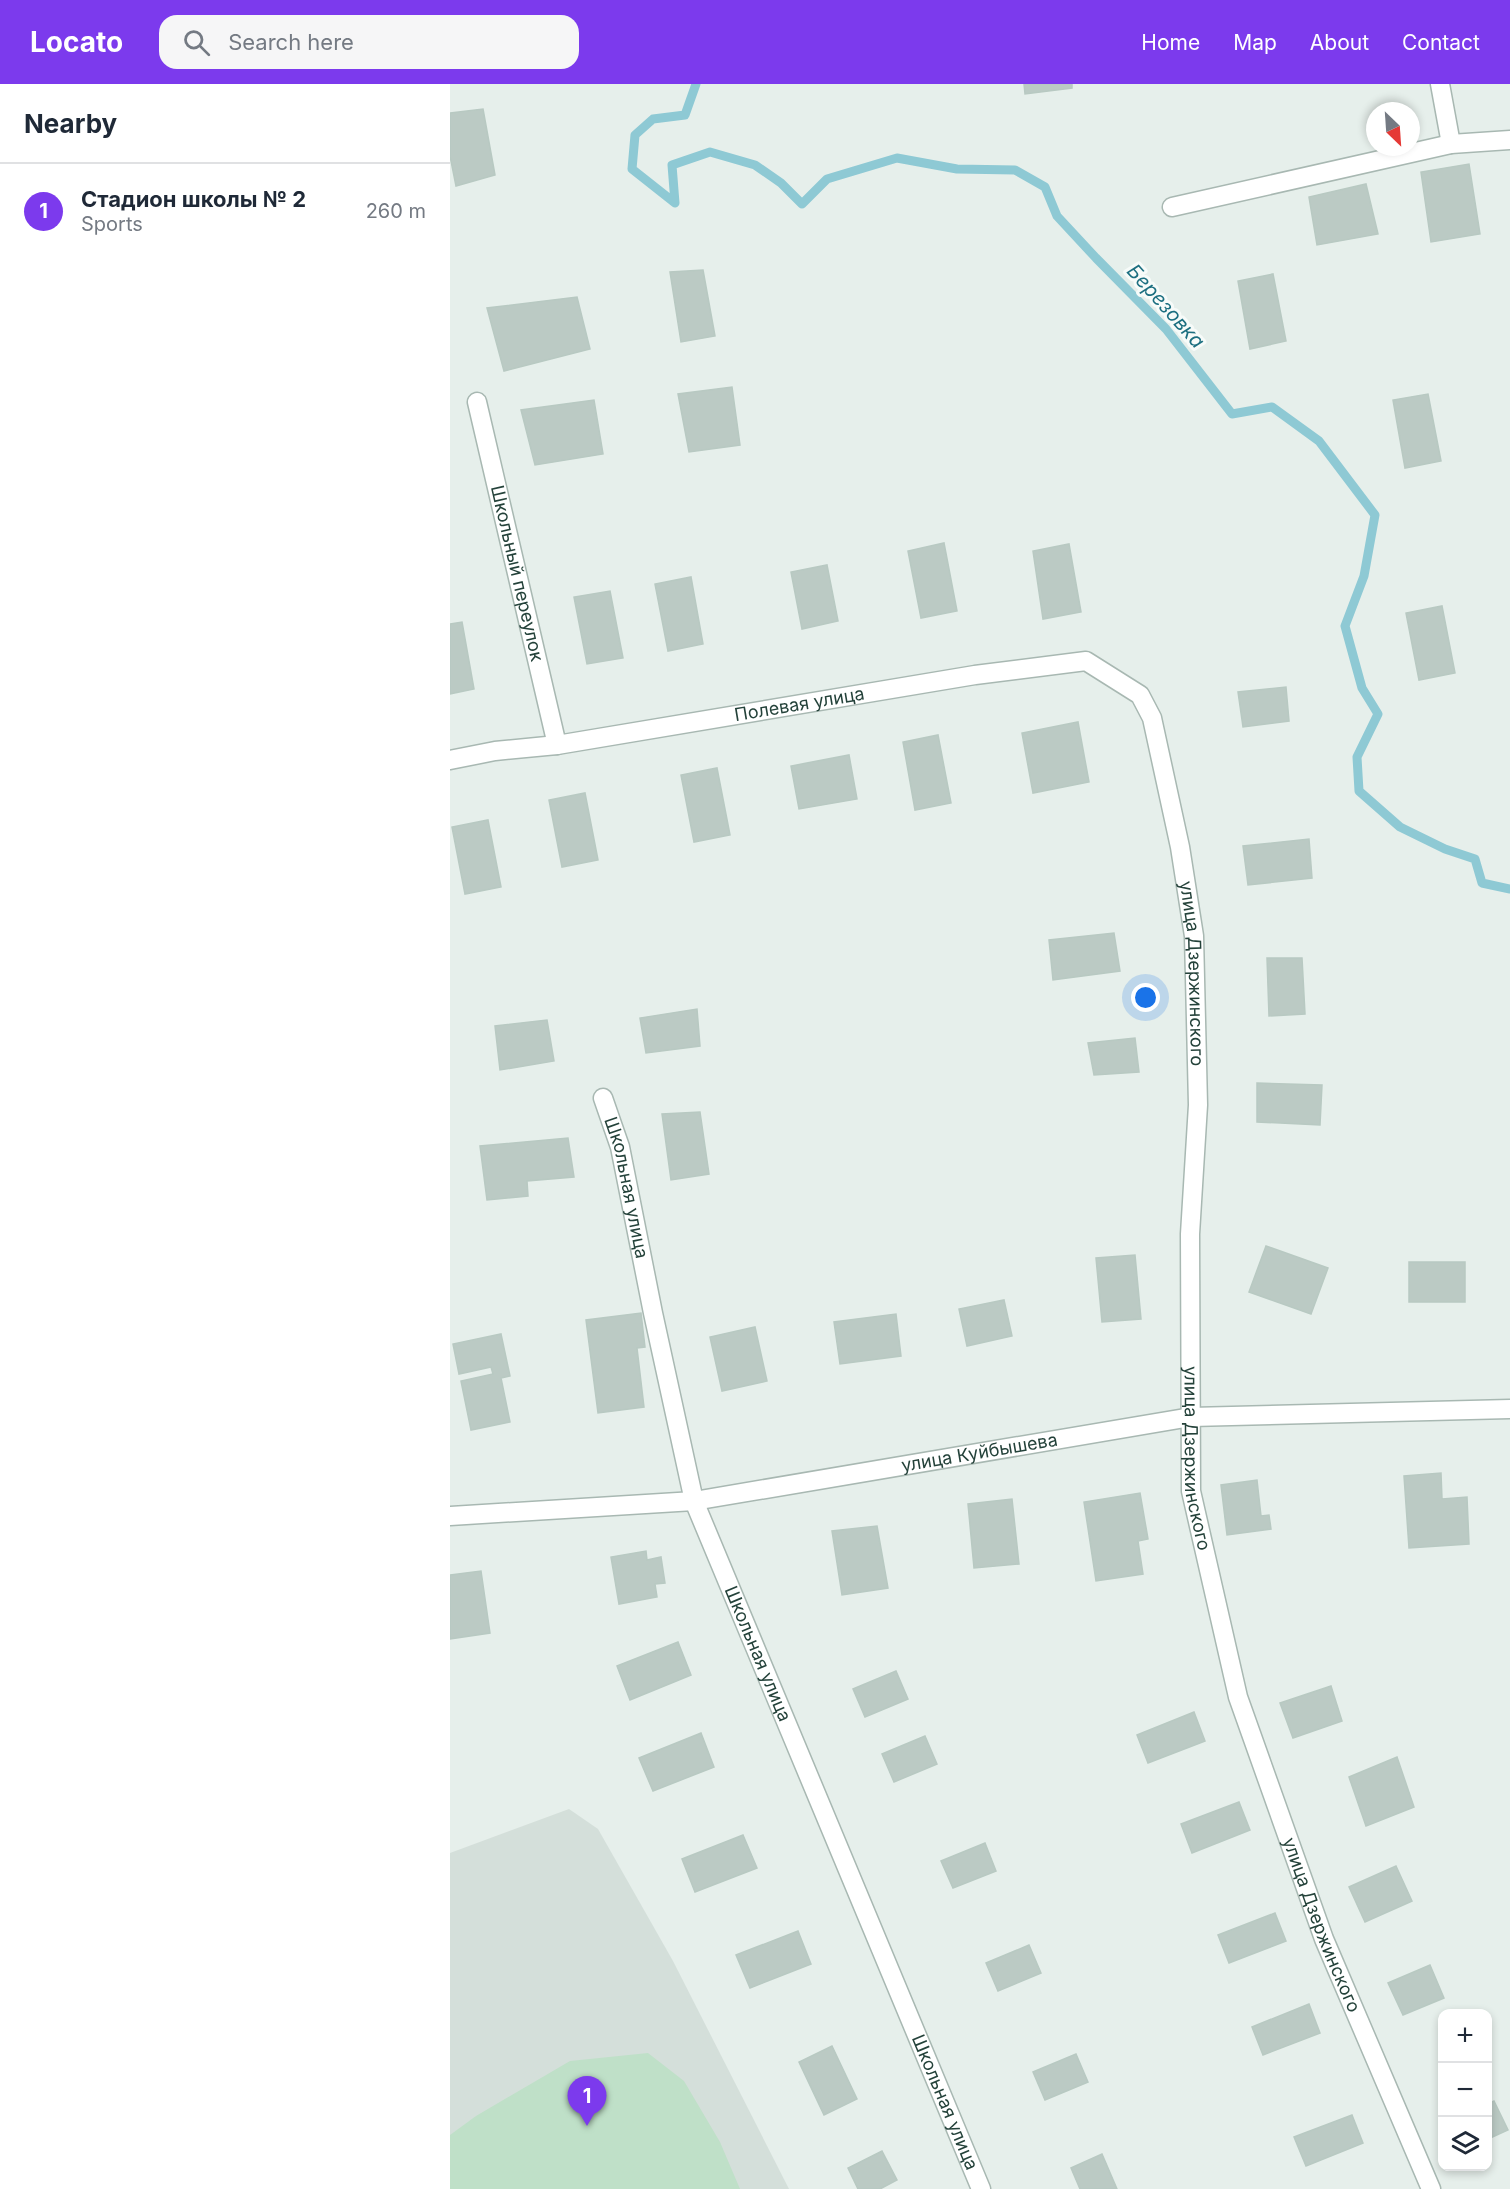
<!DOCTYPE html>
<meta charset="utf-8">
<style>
:root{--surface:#fff;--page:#f6f6f7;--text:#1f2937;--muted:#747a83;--line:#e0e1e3;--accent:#7c3aed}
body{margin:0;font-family:Inter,sans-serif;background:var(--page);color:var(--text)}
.controls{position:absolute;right:18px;bottom:18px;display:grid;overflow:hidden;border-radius:12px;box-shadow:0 3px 9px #0003}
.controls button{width:54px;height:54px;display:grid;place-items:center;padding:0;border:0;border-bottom:2px solid var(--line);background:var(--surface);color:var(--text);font:30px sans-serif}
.compass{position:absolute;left:916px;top:18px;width:54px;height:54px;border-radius:50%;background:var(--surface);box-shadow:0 3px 9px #0003;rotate:155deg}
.you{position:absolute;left:696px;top:914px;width:21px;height:21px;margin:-15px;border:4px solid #fff;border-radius:50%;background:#1a73e8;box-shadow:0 0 0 9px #1a73e833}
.badge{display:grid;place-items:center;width:39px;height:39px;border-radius:50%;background:var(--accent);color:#fff;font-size:20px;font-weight:700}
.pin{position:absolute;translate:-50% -50px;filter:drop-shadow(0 2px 3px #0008)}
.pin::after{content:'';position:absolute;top:32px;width:21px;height:18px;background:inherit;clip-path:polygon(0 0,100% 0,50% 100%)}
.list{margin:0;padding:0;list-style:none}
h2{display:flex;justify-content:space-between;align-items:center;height:78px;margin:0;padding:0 24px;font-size:26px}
h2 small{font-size:20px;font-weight:400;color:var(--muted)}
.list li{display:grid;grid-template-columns:39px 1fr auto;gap:18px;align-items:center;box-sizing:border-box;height:96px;padding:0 24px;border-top:2px solid var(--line)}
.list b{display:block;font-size:22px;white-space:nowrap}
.list p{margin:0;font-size:20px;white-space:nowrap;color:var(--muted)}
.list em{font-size:20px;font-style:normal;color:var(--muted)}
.icon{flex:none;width:33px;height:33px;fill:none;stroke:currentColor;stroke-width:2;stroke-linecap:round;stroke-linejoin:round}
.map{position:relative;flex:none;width:1060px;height:2105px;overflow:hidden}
header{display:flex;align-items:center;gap:36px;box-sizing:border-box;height:84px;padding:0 30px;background:var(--accent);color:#fff}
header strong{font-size:28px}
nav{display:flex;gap:33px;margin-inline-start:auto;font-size:21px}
.search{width:420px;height:54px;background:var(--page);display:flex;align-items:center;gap:15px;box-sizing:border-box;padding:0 21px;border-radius:18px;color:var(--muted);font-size:22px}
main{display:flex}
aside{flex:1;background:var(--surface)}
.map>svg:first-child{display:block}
</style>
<header>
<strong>Locato</strong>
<div class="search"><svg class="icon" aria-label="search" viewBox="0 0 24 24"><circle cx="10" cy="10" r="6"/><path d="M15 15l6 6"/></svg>Search here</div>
<nav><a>Home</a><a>Map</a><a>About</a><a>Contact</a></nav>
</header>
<main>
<aside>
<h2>Nearby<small></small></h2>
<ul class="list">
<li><span class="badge">1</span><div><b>Стадион школы № 2</b><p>Sports</p></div><em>260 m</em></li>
</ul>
</aside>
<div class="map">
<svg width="1060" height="2105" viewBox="0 0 1060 2105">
<rect width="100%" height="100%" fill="#e6efeb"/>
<path fill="#d4dfda" d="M119 1725 148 1745 223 1877 339 2105H0V1769Z"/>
<path fill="#bfe0c8" d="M198 1969 234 1997 270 2058 290 2105H0V2051L26 2032 120 1977Z"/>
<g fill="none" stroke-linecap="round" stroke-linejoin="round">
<path stroke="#8ec9d4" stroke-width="9" d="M246 0 235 31 203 35 185 51 182 85 225 119 222 81 260 68 305 81 331 99 352 120 377 95 447 74 507 85 565 86 595 103 607 132 646 174 716 245 782 330 822 323 869 357 925 431 914 492 895 542 912 604 928 630 907 673 909 707 950 743 995 765 1025 775 1032 799 1060 805"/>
</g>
<g fill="#bbcac4" stroke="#b8c9c2" stroke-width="1.5">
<path d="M574 0H622V4L575 10Z"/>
<path d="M33 25 45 91 6 102 0 72V29Z"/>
<path d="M1019 80 1030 150 981 158 971 88Z"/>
<path d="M916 100 928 150 867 161 859 113Z"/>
<path d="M253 186 265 252 231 258 220 188Z"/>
<path d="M823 190 836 257 800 265 788 197Z"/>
<path d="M127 213 140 265 54 287 37 224Z"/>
<path d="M282 303 290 361 239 368 228 310Z"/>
<path d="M978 310 991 377 955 384 943 316Z"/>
<path d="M144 316 153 370 85 381 71 326Z"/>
<path d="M494 459 507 527 471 534 458 467Z"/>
<path d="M619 460 631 528 593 535 583 467Z"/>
<path d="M377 481 388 537 352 545 341 488Z"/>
<path d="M241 493 253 560 218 567 205 500Z"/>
<path d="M160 507 173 574 137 580 124 513Z"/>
<path d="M992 522 1005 589 969 596 956 529Z"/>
<path d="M12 538 24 605 0 610V540Z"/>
<path d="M836 603 839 637 793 643 788 608Z"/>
<path d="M628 638 639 698 583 709 572 649Z"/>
<path d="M488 651 501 719 465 726 453 658Z"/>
<path d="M399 671 407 715 349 725 341 682Z"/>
<path d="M267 684 280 751 244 758 231 691Z"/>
<path d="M135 709 148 776 112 783 99 716Z"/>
<path d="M38 736 51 803 15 810 2 743Z"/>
<path d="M859 755 862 794 798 801 793 762Z"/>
<path d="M664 849 670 887 603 896 599 856Z"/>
<path d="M817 874H852L855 930 819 932Z"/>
<path d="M247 925 250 962 196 969 190 934Z"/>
<path d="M97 936 104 977 50 986 45 942Z"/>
<path d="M685 954 689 988 644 991 638 959Z"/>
<path d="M807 999 872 1001 870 1041 807 1038Z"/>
<path d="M250 1028 259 1090 221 1096 212 1030Z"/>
<path d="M118 1054 124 1093 77 1097 78 1112 37 1116 30 1062Z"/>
<path d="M816 1162 878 1184 861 1230 799 1208Z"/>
<path d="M685 1171 691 1235 652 1238 646 1174Z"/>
<rect x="959" y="1178" width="56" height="40"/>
<path d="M554 1216 562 1252 517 1262 509 1225Z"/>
<path d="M191 1229 195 1263 187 1264 194 1323 148 1329 136 1236Z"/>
<path d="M446 1230 451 1272 390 1280 384 1238Z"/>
<path d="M305 1243 317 1297 272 1307 260 1253Z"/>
<path d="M51 1250 60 1292 51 1294 60 1338 21 1346 11 1297 43 1290 41 1283 9 1290 3 1260Z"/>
<path d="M991 1389 992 1415 1017 1413 1019 1460 959 1464 954 1392Z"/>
<path d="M807 1396 811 1432 819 1431 821 1445 777 1451 771 1401Z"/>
<path d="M690 1409 698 1455 688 1457 693 1490 646 1497 634 1418Z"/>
<path d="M562 1415 569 1480 524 1484 518 1420Z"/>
<path d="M427 1442 438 1504 392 1511 382 1447Z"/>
<path d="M196 1467 197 1476 211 1473 215 1499 205 1500 207 1513 169 1520 161 1473Z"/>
<path d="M31 1487 40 1549 0 1555V1491Z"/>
<path d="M228 1558 241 1591 180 1616 167 1582Z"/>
<path d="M446 1587 458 1615 415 1633 403 1605Z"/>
<path d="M881 1602 892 1637 843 1654 830 1619Z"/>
<path d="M744 1628 755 1657 698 1679 687 1651Z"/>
<path d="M251 1649 264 1683 203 1707 189 1674Z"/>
<path d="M475 1652 487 1680 444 1698 432 1670Z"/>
<path d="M947 1673 964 1723 916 1742 899 1693Z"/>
<path d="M789 1718 800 1746 742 1769 731 1740Z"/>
<path d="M293 1751 307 1784 245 1808 232 1775Z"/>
<path d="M535 1759 546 1787 503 1804 491 1777Z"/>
<path d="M946 1782 962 1817 915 1838 899 1803Z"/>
<path d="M825 1829 836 1857 779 1879 768 1851Z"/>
<path d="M348 1847 361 1880 300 1904 286 1871Z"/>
<path d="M579 1861 591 1889 548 1907 536 1879Z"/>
<path d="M980 1881 994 1914 953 1931 938 1899Z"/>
<path d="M859 1920 870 1949 813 1971 802 1943Z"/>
<path d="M382 1962 407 2015 374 2031 349 1978Z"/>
<path d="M626 1970 638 1998 595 2016 583 1988Z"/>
<path d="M1044 2017 1058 2046 1038 2055V2020Z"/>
<path d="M902 2031 913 2059 856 2082 844 2053Z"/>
<path d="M432 2067 447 2096 430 2105H408L398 2084Z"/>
<path d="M652 2070 667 2105H630L621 2084Z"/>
</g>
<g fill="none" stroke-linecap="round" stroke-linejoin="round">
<g stroke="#a8b8b2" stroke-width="21">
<g id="minor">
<path d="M990 0 1001 60"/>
<path d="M722 123 1001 60 1060 56"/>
<path id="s1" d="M27 318 107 661"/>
<path id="s2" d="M0 676 45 667 107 661 525 591 636 577 690 611 702 634 730 763 744 852 748 1021 740 1150 741 1407 788 1613 874 1855 981 2105"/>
<path id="s3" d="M153 1014 170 1063 203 1229 244 1417 531 2105"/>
<path id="s4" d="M0 1432 244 1417 741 1333 1060 1325"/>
</g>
</g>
<use href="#minor" stroke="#fff" stroke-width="18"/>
</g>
<g text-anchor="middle" stroke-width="6" stroke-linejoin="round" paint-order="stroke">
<g font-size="18" fill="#24423a" stroke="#f7fbf9">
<text dy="6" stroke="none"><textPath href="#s1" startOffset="176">Школьный переулок</textPath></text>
<text dy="6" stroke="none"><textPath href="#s2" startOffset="354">Полевая улица</textPath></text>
<text dy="6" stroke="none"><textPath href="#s2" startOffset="993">улица Дзержинского</textPath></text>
<text dy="6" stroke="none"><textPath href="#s3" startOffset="93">Школьная улица</textPath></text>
<text dy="6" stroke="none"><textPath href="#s4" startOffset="534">улица Куйбышева</textPath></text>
<text dy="6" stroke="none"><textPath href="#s2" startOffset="1479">улица Дзержинского</textPath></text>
<text dy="6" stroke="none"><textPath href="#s3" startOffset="579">Школьная улица</textPath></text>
<text dy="6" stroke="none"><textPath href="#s2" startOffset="1965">улица Дзержинского</textPath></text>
<text dy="6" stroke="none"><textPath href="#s3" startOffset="1065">Школьная улица</textPath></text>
</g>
<g font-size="20" font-style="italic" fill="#1c6f80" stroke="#f7fbf9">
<text transform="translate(716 222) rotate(48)" y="7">Березовка</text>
</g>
</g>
</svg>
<div class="controls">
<button>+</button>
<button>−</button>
<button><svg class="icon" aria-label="layers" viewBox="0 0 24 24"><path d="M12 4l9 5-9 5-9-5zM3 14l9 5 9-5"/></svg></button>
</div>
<svg class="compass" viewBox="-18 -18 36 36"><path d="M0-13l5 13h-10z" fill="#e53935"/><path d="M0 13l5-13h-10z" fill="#747a83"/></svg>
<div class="you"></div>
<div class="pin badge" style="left:137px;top:2042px">1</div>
</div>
</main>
